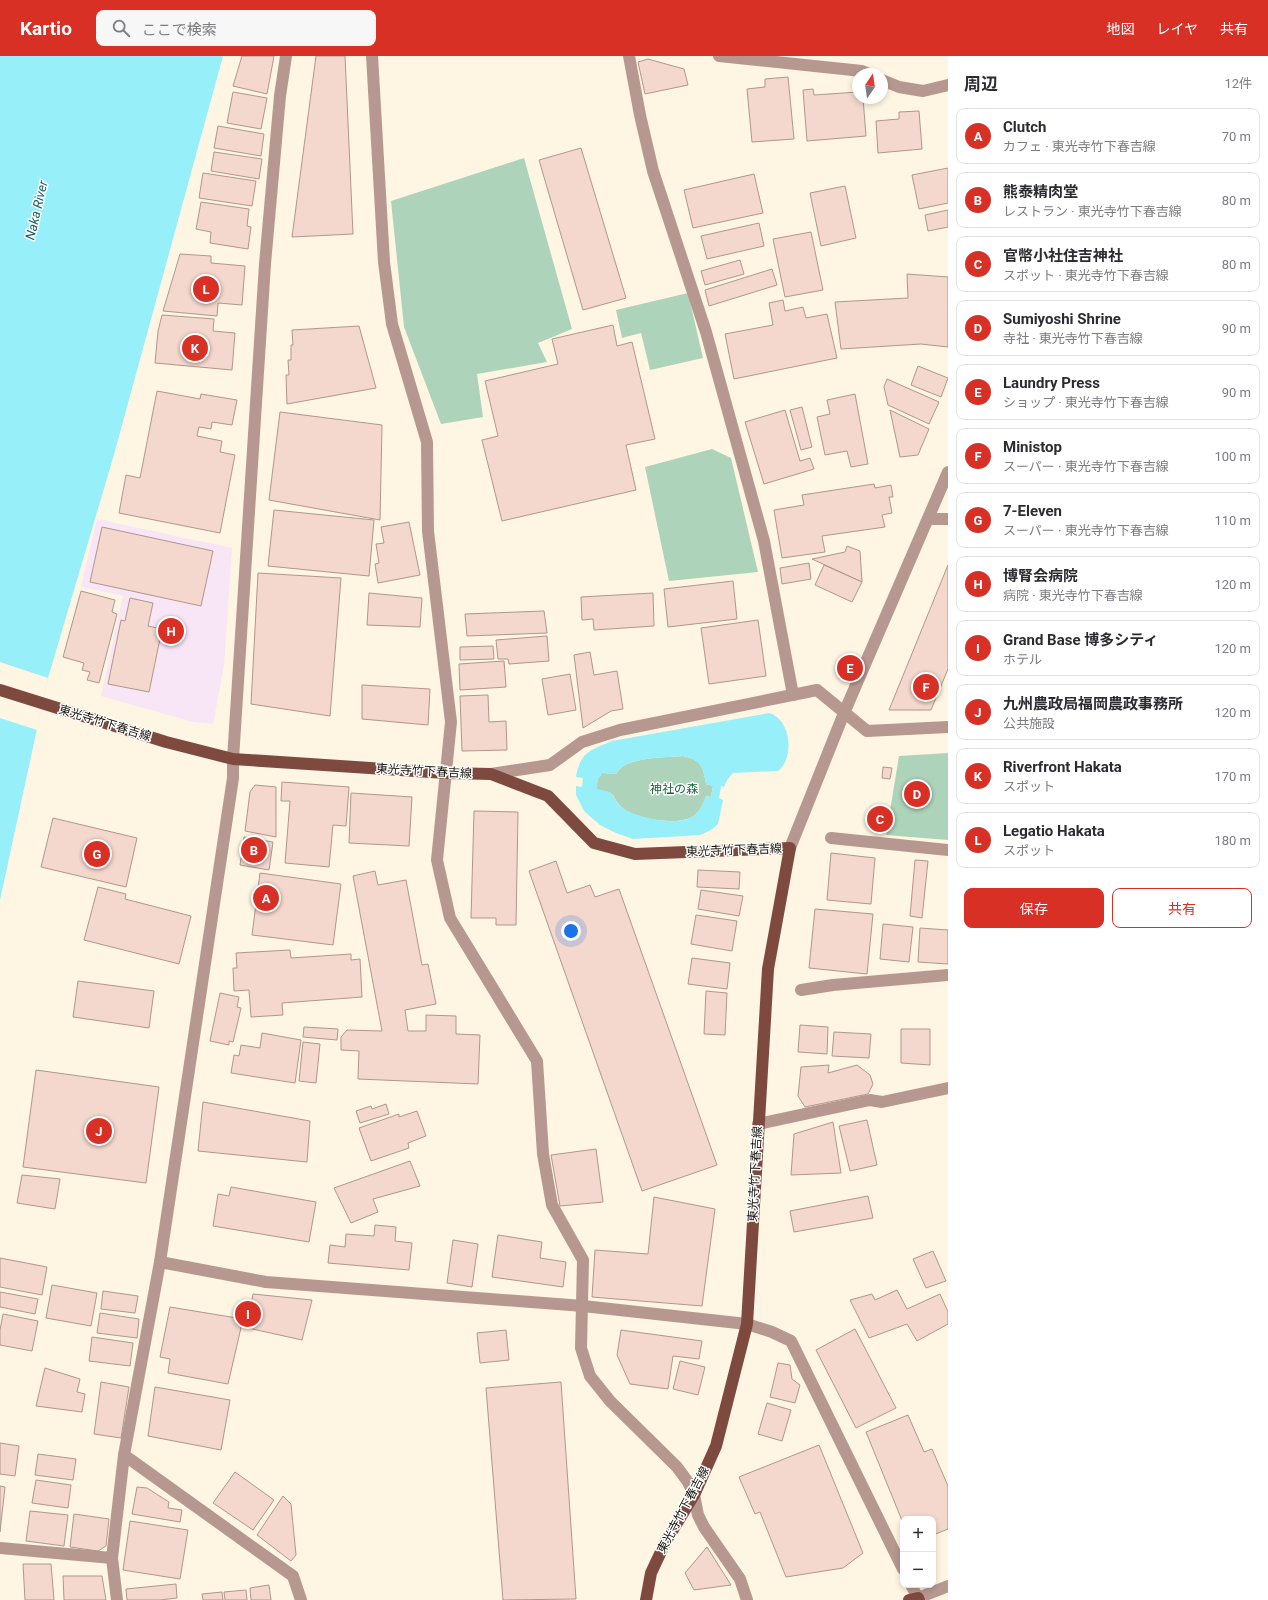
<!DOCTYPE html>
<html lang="ja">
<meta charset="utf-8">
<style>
:root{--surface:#fff;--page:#f7f7f7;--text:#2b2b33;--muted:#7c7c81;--line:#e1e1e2;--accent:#d93025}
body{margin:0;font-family:Roboto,"Noto Sans JP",sans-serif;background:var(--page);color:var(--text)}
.controls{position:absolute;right:12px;bottom:12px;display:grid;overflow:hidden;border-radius:8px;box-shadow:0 2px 6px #0003}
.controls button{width:36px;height:36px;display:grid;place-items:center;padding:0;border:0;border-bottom:1px solid var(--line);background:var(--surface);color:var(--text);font:20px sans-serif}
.compass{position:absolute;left:852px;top:12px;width:36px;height:36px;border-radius:50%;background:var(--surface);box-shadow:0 2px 6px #0003;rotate:13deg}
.you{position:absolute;left:571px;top:875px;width:14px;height:14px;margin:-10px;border:3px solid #fff;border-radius:50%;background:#1a73e8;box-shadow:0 0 0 6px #1a73e833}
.badge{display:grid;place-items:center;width:26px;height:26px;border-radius:50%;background:var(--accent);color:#fff;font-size:13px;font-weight:700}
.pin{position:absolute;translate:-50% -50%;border:2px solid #fff;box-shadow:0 1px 4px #0006}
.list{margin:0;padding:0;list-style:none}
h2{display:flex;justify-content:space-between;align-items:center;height:52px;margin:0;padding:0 16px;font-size:17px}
h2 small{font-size:13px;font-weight:400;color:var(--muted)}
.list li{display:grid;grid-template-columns:26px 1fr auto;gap:12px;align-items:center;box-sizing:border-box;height:56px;margin:0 8px 8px;padding:0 8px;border:1px solid var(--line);border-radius:8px}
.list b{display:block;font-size:15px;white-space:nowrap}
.list p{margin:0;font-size:13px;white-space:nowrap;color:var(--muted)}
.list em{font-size:13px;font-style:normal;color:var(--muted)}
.actions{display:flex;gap:8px;padding:12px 16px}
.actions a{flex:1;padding:9px 0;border:1px solid var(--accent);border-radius:8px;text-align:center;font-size:14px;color:var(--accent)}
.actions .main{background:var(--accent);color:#fff}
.icon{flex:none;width:22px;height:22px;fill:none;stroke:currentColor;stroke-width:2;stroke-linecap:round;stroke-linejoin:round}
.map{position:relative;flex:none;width:948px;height:1544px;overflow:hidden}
header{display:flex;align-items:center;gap:24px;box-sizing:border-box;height:56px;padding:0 20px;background:var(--accent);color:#fff}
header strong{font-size:19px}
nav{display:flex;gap:22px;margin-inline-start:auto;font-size:14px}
.search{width:280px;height:36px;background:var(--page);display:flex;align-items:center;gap:10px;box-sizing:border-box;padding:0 14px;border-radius:8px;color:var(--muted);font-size:15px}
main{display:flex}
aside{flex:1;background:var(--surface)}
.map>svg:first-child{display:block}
</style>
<header>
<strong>Kartio</strong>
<div class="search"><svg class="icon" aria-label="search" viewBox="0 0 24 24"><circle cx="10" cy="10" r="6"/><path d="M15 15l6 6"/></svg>ここで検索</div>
<nav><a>地図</a><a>レイヤ</a><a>共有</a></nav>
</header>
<main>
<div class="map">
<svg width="948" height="1544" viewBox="0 0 948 1544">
<rect width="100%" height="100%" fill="#fef6e2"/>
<path fill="#f8e6f7" d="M97 463 232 492 224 610 213 668 193 666 101 640 123 540 81 531Z"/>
<g fill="#add3ba">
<path d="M524 102 572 273 538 287 547 306 477 318 483 361 441 368 404 271 391 145Z"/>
<path d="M688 237 703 302 650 314 641 277 622 282 616 254Z"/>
<path d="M712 393 731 402 758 516 669 525 645 411Z"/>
<path d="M948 697V784L886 779 899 700Z"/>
<path d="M683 700C701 704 703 710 706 728L713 730 711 741 706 740C704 747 700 754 695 759 682 770 644 764 629 756 621 752 617 747 613 739L596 733 598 723 602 717 616 718C625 700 665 702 683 700Z"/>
</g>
<g fill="#96eff9" fill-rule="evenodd">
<path d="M0 0H223L113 402 48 622 0 844Z"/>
<path d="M769 657C791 663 795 702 778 715L733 717 727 724 724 731 721 730 719 742 723 744 718 768 711 774 700 779 633 783 616 777 600 769 584 755 576 739V730L582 731 583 722 576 721C580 696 591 694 612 685ZM683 700C701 704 703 710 706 728L713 730 711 741 706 740C704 747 700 754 695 759 680 772 636 762 621 751 616 747 615 741 610 736L597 733 598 723 602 717 616 718C625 700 665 702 683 700Z"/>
</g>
<path fill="#fef6e2" d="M0 606 48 622 37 674 0 662Z"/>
<g fill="#f4d7cd" stroke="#b1968d">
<path d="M242 0H274L267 38 233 30Z"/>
<path d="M316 0H345L353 178 292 181Z"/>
<path d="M648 3 684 13 688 29 645 38 638 6Z"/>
<path d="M788 21 794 83 752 86 747 33 765 31V23Z"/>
<path d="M813 33 814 39 858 36V42H863L866 80 807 85 803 34Z"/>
<path d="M233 36 267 42 261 73 227 67Z"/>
<path d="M919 55 922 93 878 97 876 65 899 63V56Z"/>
<path d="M218 70 264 78 261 100 214 92Z"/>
<path d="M581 92 626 242 583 254 539 104Z"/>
<path d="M214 96 262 103 259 123 211 115Z"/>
<path d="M948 112V147L919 153 912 119Z"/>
<path d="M203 117 256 125 252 150 199 142Z"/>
<path d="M754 118 763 157 693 172 684 134Z"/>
<path d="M845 130 856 182 821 190 810 137Z"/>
<path d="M201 146 249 153 247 170 251 171 248 193 210 187 211 176 196 173Z"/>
<path d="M948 154V171L928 175 925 159Z"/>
<path d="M759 167 764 190 707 203 701 180Z"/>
<path d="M811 176 823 234 785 241 773 183Z"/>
<path d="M180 198 211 200V207L245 210 242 249 218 247 217 260 163 255Z"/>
<path d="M740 204 744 218 705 229 701 215Z"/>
<path d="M772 213 777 229 709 250 705 234Z"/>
<path d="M907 218 948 221V291L921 288 841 293 835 246 908 242Z"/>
<path d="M783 244 785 255 803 251 806 262 827 258 837 302 734 323 725 278 773 269 769 247Z"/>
<path d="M162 259 214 263 213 275 235 277 232 314 155 307 158 275Z"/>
<path d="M613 269 617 290 632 286 655 383 626 389 636 434 502 465 482 384 498 380 485 325 558 308 552 283Z"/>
<path d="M359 270 376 332 287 348 286 319H289L288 304H291V289H293L292 274Z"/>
<path d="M918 310 948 322 941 341 911 329Z"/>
<path d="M887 323 939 346 929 368 888 349 884 331Z"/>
<path d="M157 335 200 343 201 338 237 344 232 369 212 366 211 373 199 371 197 380 222 385 220 396 235 399 220 477 119 457 126 419 140 422Z"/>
<path d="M855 338 868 408 851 411 847 395 825 399 817 361 830 358 827 344Z"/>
<path d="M802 351 812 391 801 394 790 354Z"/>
<path d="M785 354 800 405 810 402 814 413 764 428 745 366Z"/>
<path d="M890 354 929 373 918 399 900 401Z"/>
<path d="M280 356 382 369 380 464 269 444Z"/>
<path d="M874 428 875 432 891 429 893 441H889L892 457 882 459 885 471 822 480 825 496 782 502 774 454 804 449 802 439Z"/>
<path d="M274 454 374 464 369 520 268 510Z"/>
<path d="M409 466 420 519 378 527 375 508 379 507 376 488 384 487 381 471Z"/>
<path d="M102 471 213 495 201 550 90 526Z"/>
<path d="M847 490 860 495 862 526 812 503 845 496Z"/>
<path d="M809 507 811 523 782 528 780 512Z"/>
<path d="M824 509 862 526 852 546 815 529Z"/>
<path d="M948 509V613L931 654H889Z"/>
<path d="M258 517 341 522 330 660 251 648Z"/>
<path d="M733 525 737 563 668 571 664 533Z"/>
<path d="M81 535 115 544 112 556 117 558 99 627 87 624 90 616 82 614 84 607 63 601Z"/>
<path d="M369 537 422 542 420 571 367 569Z"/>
<path d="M653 537 654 570 594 574 593 563 582 564 581 541Z"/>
<path d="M130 542 153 547 148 570 162 573 149 636 108 628 121 564 125 565Z"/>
<path d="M544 555 547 577 467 580 465 558Z"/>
<path d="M758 564 766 620 709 628 701 572Z"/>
<path d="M547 580 549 605 509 608 508 603H498L496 584Z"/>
<path d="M493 590 494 603 460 604V591Z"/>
<path d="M590 596 594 619 617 615 623 653 611 655 583 672 574 599Z"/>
<path d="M504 605 506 631 460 634 459 608Z"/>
<path d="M570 618 576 654 548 659 542 623Z"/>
<path d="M362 629 430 633 428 669 362 663Z"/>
<path d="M488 639 489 666 506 665 507 694 462 695 460 640Z"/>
<path d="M883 711 892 712 890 723 882 722Z"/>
<path d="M282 726 349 731 346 770 333 769 329 811 285 807 290 745H281Z"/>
<path d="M255 729 276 731V781L245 775 250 736Z"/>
<path d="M351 737 412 741 409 790 349 787Z"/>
<path d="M474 755 518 756 516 869H496V862H471Z"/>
<path d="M53 762 137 782 126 831 41 811Z"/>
<path d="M244 781 273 786 269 814 240 809Z"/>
<path d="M831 797 875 802 871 848 827 844Z"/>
<path d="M915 804 928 805 922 862 910 860Z"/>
<path d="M556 805 567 837 590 829 595 841 619 833 717 1109 642 1135 529 815Z"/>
<path d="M698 814 740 816 739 833 697 831Z"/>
<path d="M375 815 378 829 406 824 422 909 428 908 436 948 405 954 408 975H426V959L456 960V978L480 979 478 1028 358 1023 359 995 341 994V981L347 974 382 975 353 820Z"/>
<path d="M260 817 341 828 333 889 252 879Z"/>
<path d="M98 831 126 838 125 843 191 860 179 908 84 884Z"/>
<path d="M701 834 743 840 739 860 698 853Z"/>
<path d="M815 853 873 858 867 918 809 912Z"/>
<path d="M696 859 737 865 732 895 691 888Z"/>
<path d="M883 868 913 871 909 906 880 903Z"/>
<path d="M920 872 948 874V908L918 906Z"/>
<path d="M290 894 291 902 351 898V904L360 903 362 941 282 947 283 959 251 961 249 934 234 935 233 912H237L236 897Z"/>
<path d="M692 902 730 907 727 933 688 928Z"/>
<path d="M78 925 154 935 149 972 73 961Z"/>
<path d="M706 935 727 937 725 979 704 978Z"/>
<path d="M220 937 239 941 237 951 241 952 233 986 229 985V989L210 985Z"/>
<path d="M800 969 828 971 827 998 798 996Z"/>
<path d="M304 971 338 973 337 984 303 981Z"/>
<path d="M901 973H930V1009L901 1007Z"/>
<path d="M834 976 871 978 869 1002 832 1000Z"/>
<path d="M262 977 301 984 295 1027 231 1017 234 999 239 1000 241 989 260 992Z"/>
<path d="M303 986 320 988 316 1027 299 1025Z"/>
<path d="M829 1009 828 1017 857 1009 870 1019 873 1028 868 1038 805 1051 798 1040 801 1011Z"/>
<path d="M36 1014 159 1031 146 1127 23 1111Z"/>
<path d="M203 1046 310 1065 307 1106 198 1095Z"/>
<path d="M386 1048 389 1058 360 1067 356 1055 371 1050 372 1053Z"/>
<path d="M417 1055 426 1080 408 1087 409 1092 371 1105 359 1072 399 1058V1061Z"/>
<path d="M867 1064 877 1109 850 1115 839 1070Z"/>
<path d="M833 1066 841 1117 791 1119 794 1078Z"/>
<path d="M596 1093 603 1146 560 1150 551 1099Z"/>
<path d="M410 1105 420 1130 373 1143 378 1156 351 1167 334 1132Z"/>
<path d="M22 1119 60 1123 55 1153 17 1147Z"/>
<path d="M231 1131 316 1146 309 1186 213 1170 218 1138 229 1140Z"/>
<path d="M868 1140 873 1162 794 1176 790 1155Z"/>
<path d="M654 1141 715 1153 702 1250 592 1241 595 1194 648 1198Z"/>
<path d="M375 1169 396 1171 395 1185 412 1187 409 1214 328 1207 330 1189 345 1191 346 1178 374 1180Z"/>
<path d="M498 1179 542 1186 540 1202 566 1206 563 1231 492 1221Z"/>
<path d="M453 1184 478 1188 472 1231 447 1227Z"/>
<path d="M933 1195 946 1225 926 1232 913 1203Z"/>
<path d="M0 1202 47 1211 42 1239 0 1231Z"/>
<path d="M52 1229 97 1237 91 1270 46 1262Z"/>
<path d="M897 1234 907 1253 940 1238 948 1256V1268L917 1285 907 1268 869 1282 850 1244 872 1238 875 1244Z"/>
<path d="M103 1235 138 1240 135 1257 101 1253Z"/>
<path d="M0 1236 38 1243 35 1258 0 1251Z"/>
<path d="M253 1238 312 1244 302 1284 248 1272Z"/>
<path d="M170 1251 243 1263 228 1328 168 1317 170 1303 160 1301Z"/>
<path d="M100 1257 139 1263 137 1282 97 1277Z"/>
<path d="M3 1258 38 1265 32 1295 0 1289V1274Z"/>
<path d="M855 1273 896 1352 856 1372 816 1294Z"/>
<path d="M506 1274 509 1304 480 1307 477 1277Z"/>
<path d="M621 1274 702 1285 699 1303 673 1300 668 1333 630 1328 617 1299Z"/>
<path d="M92 1281 133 1287 130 1310 89 1305Z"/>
<path d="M680 1305 705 1311 698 1339 673 1333Z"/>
<path d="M778 1307 790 1309 792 1323 800 1329 795 1347 770 1341Z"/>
<path d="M45 1312 80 1323 77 1336 85 1338 82 1356 36 1350Z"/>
<path d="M101 1326 129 1331 121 1382 94 1378Z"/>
<path d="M561 1326 576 1543 503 1544 486 1332Z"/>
<path d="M155 1331 230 1344 221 1394 148 1380Z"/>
<path d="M767 1347 791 1354 782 1385 758 1378Z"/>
<path d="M908 1359 924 1396 932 1393 948 1430V1473L933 1479V1463H903V1467L866 1376Z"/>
<path d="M0 1387 19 1390 15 1420 0 1418Z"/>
<path d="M819 1389 863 1497 843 1512 786 1521 760 1456 755 1458 739 1421Z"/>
<path d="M38 1398 76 1403 73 1424 35 1419Z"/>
<path d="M235 1416 274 1444 253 1474 213 1447Z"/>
<path d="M36 1424 71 1429 68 1452 32 1447Z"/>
<path d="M0 1430 5 1431 0 1476Z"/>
<path d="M137 1431 147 1432 169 1446 168 1452 182 1454 180 1466 132 1458Z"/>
<path d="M283 1440 291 1448 296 1499 291 1505 257 1479Z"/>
<path d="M30 1455 68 1459 64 1490 26 1485Z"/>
<path d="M74 1458 109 1463 106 1490 98 1495 70 1491Z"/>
<path d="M130 1465 188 1474 180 1523 123 1514Z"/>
<path d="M707 1491 731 1529 694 1534 685 1517Z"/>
<path d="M23 1508H51L54 1544H25Z"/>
<path d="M63 1520H102L106 1544H64Z"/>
<path d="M176 1528 177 1542 160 1544H127L126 1533Z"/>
<path d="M269 1529 271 1544H251L250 1532Z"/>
<path d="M246 1534 247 1544H225L224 1536Z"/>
<path d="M222 1536 223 1544H203L202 1538Z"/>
</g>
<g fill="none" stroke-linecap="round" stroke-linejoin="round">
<g stroke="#b79891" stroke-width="12">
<path d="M372 0 384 206 392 268 427 386 428 475 451 666 437 804 450 862 537 1005 543 1098 552 1149 583 1204 581 1292 590 1320 610 1345 677 1411 688 1426 694 1439 698 1459 704 1471 740 1523 747 1544"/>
<path d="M629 0 640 59 653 115 706 276 764 485 793 639"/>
<path d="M719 0 862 15 869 18"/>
<path d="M882 24 899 31 923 35 948 29"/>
<path d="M928 463H948"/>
<path d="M491 718 550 709 582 686 620 674 817 634 867 675 948 671"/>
<path d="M831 782 948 794"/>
<path d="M790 792 844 657 948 416"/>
<path d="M801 934 833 929 948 919"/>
<path d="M758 1068 870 1044 882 1046 948 1032"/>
<path d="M160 1206 266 1226 583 1250 747 1268 772 1276 791 1285 903 1513"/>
<path d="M124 1399 293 1520 301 1544"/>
<path d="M0 1492 112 1502"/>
<path d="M911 1529 918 1542 948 1530"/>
<path d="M117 1544 112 1502 124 1399 160 1206 233 722V703L265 208 280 40 286 0"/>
</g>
<g stroke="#7e4a3f" stroke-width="12">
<path d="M0 634 166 686 233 703 446 717 491 718 548 740 594 787 635 798 790 792 768 913 747 1268 716 1390 694 1439 666 1485 651 1517 646 1544"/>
<path d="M909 1544 918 1542 919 1544"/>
</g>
</g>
<g text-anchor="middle" stroke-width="3" stroke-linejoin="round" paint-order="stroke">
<g font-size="12" fill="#16130a" stroke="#fff">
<text transform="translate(105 667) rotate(17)" y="4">東光寺竹下春吉線</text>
<text transform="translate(424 715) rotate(3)" y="4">東光寺竹下春吉線</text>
<text transform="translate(734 794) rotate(-2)" y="4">東光寺竹下春吉線</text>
<text transform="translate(755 1118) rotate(-87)" y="4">東光寺竹下春吉線</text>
<text transform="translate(683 1454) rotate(-62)" y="4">東光寺竹下春吉線</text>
</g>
<g font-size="12" fill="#1b633e" stroke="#fff">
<text x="674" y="737">神社の森</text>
</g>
<g font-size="13" font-style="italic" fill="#156068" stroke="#fff">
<text transform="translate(36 154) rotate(-77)" y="5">Naka River</text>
</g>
</g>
</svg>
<div class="controls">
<button>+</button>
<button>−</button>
</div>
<svg class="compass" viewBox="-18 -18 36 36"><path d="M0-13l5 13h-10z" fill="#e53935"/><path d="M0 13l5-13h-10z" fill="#7c7c81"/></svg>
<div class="you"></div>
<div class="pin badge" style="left:266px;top:842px">A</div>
<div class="pin badge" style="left:254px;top:794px">B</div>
<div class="pin badge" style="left:880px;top:763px">C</div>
<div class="pin badge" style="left:917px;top:738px">D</div>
<div class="pin badge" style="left:850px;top:612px">E</div>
<div class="pin badge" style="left:926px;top:631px">F</div>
<div class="pin badge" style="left:97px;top:798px">G</div>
<div class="pin badge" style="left:171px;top:575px">H</div>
<div class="pin badge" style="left:248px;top:1258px">I</div>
<div class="pin badge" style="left:99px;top:1075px">J</div>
<div class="pin badge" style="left:195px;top:292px">K</div>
<div class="pin badge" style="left:206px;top:233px">L</div>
</div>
<aside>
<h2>周辺<small>12件</small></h2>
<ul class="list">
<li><span class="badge">A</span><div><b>Clutch</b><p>カフェ · 東光寺竹下春吉線</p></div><em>70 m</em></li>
<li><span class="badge">B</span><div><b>熊泰精肉堂</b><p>レストラン · 東光寺竹下春吉線</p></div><em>80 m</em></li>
<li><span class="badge">C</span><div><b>官幣小社住吉神社</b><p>スポット · 東光寺竹下春吉線</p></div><em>80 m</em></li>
<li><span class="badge">D</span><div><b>Sumiyoshi Shrine</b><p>寺社 · 東光寺竹下春吉線</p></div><em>90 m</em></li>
<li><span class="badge">E</span><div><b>Laundry Press</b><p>ショップ · 東光寺竹下春吉線</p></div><em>90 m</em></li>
<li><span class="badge">F</span><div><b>Ministop</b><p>スーパー · 東光寺竹下春吉線</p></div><em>100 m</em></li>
<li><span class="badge">G</span><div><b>7-Eleven</b><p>スーパー · 東光寺竹下春吉線</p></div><em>110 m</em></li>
<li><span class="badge">H</span><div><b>博腎会病院</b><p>病院 · 東光寺竹下春吉線</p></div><em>120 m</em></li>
<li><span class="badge">I</span><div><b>Grand Base 博多シティ</b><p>ホテル</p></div><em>120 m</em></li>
<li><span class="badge">J</span><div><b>九州農政局福岡農政事務所</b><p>公共施設</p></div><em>120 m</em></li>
<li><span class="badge">K</span><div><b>Riverfront Hakata</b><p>スポット</p></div><em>170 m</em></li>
<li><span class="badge">L</span><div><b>Legatio Hakata</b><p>スポット</p></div><em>180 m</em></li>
</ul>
<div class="actions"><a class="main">保存</a><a>共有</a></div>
</aside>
</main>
